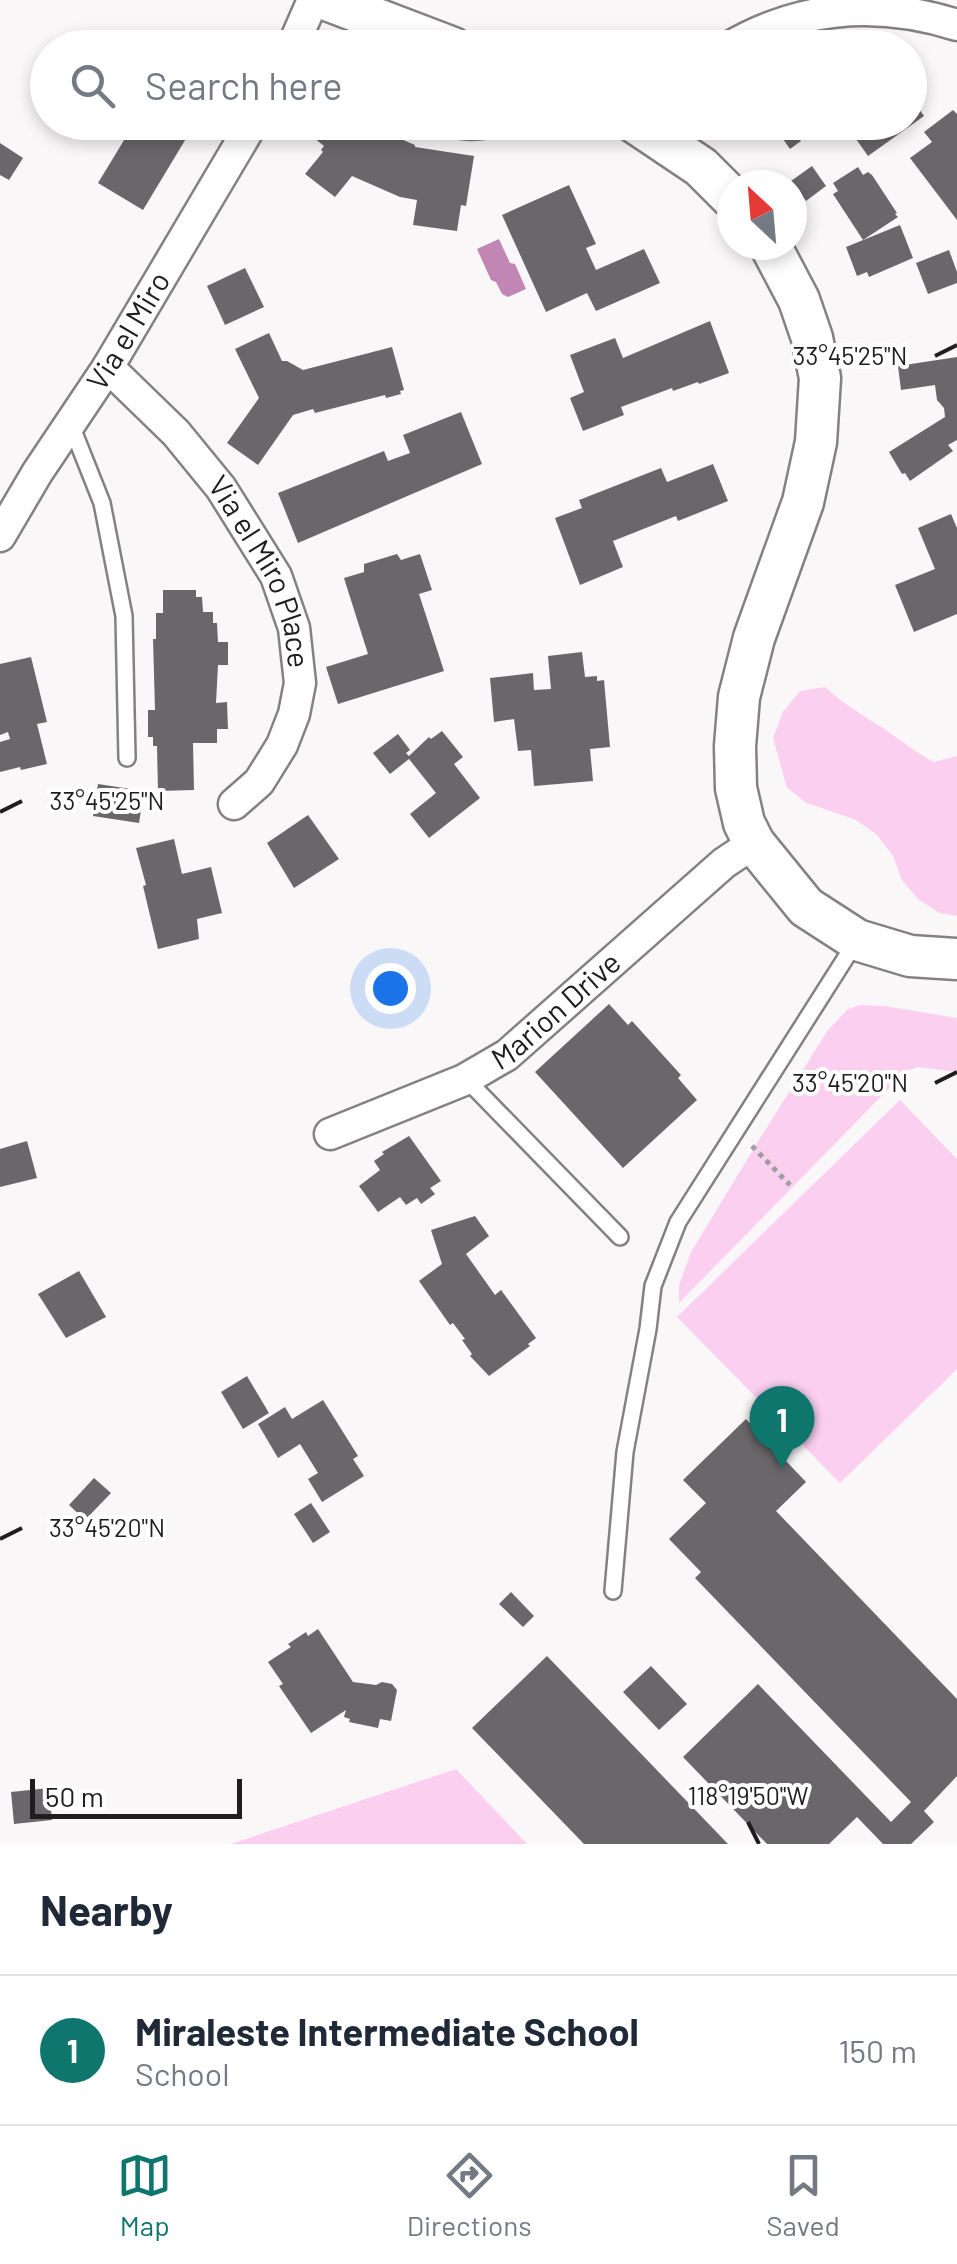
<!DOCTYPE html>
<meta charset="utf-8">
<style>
:root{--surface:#fff;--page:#f2f2f3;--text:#1f2937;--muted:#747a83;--line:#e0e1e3;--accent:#0f766e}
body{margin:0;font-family:Barlow,sans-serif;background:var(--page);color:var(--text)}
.compass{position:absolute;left:717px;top:170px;width:90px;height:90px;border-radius:50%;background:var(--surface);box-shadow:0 5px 15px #0003;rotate:334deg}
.scale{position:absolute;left:30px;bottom:25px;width:212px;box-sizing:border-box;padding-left:10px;border:5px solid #1f1d1e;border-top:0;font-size:28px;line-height:35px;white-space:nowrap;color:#1f1d1e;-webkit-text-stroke:8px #fff;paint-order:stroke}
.you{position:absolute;left:390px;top:988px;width:35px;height:35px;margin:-25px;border:8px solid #fff;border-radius:50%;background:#1a73e8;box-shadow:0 0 0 15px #1a73e833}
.badge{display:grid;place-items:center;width:65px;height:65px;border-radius:50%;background:var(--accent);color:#fff;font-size:32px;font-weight:700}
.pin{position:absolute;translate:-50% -82px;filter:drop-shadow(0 2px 5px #0008)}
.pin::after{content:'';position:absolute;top:52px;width:35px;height:30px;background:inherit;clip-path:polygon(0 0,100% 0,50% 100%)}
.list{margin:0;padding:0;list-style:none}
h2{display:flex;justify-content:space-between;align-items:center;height:130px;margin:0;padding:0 40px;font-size:42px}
h2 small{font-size:32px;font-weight:400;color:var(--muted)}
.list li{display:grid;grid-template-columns:65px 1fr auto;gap:30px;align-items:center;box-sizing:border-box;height:150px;padding:0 40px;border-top:2px solid var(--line)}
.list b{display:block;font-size:38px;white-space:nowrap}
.list p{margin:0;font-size:32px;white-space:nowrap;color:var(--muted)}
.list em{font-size:32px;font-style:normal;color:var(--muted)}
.icon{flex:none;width:55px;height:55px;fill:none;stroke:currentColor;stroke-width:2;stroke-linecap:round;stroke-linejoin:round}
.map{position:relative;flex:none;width:957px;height:1844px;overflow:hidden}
.search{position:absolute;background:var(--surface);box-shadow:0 5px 15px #0003;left:30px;right:30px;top:30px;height:110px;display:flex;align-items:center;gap:25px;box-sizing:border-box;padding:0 35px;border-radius:55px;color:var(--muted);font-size:38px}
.sheet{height:280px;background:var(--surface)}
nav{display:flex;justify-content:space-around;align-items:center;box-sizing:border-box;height:140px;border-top:2px solid var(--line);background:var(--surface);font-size:28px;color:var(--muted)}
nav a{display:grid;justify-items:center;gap:5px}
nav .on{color:var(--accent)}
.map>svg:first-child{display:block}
</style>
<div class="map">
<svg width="957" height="1844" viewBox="0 0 957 1844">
<rect width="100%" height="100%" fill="#faf7f9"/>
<g fill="#facff0">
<path d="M825 687C844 705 864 716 886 730 902 741 916 753 934 762L957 756V916L940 913 919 900 902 880 893 856 877 835 856 820 807 803 787 788 773 738 783 712 800 691Z"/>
<path d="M859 1005 885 1006 957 1018V1072L918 1067 906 1071 679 1303V1285L691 1252 759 1140 828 1030 847 1010Z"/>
<path d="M900 1100 957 1159V1369L840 1483 677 1317Z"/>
<path d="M456 1769 527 1844H231Z"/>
</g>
<path fill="#c186b4" d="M499 239 510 263 515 264 526 289 508 297 502 294 496 282 491 280 477 249Z"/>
<g fill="#6a676a">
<path d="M910 96 924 116 868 156 844 122H910Z"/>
<path d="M953 110 957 114V220L910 158 932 142 924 132Z"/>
<path d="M113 122H196L143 210 98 183 129 132Z"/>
<path d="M300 122H364L373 130 375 128 415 145V147L474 156 466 206 461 205 457 231 413 225 417 200 400 197 352 176 335 197 305 174 323 152 321 150 324 146 298 125Z"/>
<path d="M771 122H809L795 133 801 141 790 149Z"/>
<path d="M0 143 23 158 9 180 0 175Z"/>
<path d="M812 166 826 186 806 201 791 181Z"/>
<path d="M858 167 863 175 868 172 872 175 897 213 895 214 898 217 863 240 833 194 838 191 833 183Z"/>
<path d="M569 185 596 244 586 248 596 270 644 249 660 283 596 311 587 293 546 312 502 215Z"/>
<path d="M900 225 913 258 869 277 867 272 857 276 846 247Z"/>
<path d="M949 250 957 272V283L928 294 916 263Z"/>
<path d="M245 268 264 307 225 325 207 286Z"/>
<path d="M710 321 729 373 699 384 698 382 673 391 672 388 621 407 624 415 583 431 570 398 584 392 570 355 615 338 623 358Z"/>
<path d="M269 333 282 361H287L303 370 392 347 404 390 400 391 401 394 386 398 385 395 315 413 313 409 293 415 258 465 227 443 259 398 235 349Z"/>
<path d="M957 357V440L948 445 953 451 910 481 905 473 902 474 889 452 945 417 944 408 937 400 935 385 901 390 898 366Z"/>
<path d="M461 412 482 464 298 543 278 493 384 451 388 461 410 453 403 435Z"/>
<path d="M713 464 728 501 678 521 676 516 613 541 623 567 580 585 555 518 582 508 579 500 661 468 667 482Z"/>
<path d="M951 514 957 528V614L914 632 895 585 935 569 918 528Z"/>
<path d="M397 554 401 560 420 554 432 590 419 594 444 671 338 704 326 667 368 654 344 578 364 572V564Z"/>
<path d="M163 590H196V597H202L203 612H213V623H217L218 642H228V665H218L216 703 227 702 228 729H217V743H193L194 790 158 791 157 746H153V737H148V710H155L153 639H156V613H163Z"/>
<path d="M582 652 585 677 597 676V681L604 680 610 747 590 749 593 781 534 786 531 750 518 751 514 719 494 722 490 678 533 673 534 690 551 689 548 656Z"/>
<path d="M31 657 47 722 37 724 47 764 21 770 20 767 0 772V742L10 739 8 732 0 735V664Z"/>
<path d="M442 731 463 757 454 764 480 798 429 838 410 814 436 793 409 759 390 774 373 753 398 734 410 750 406 753 409 756 429 737 431 739Z"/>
<path d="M98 784 144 791 139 823 93 816Z"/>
<path d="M308 815 339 859 294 888 267 843Z"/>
<path d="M174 839 182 874 211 867 222 913 197 919 199 939 158 949 143 886 146 885 136 848Z"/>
<path d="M609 1004 628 1025 632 1021 681 1075 678 1078 697 1100 623 1168 535 1072Z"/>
<path d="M409 1136 441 1181 430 1188 435 1194 421 1204 417 1198 406 1205 400 1197 378 1212 359 1186 380 1170 374 1161 384 1154 382 1152Z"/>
<path d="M27 1141 37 1178 0 1187V1149Z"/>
<path d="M475 1216 489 1236 466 1254 495 1295 501 1290 536 1338 528 1344 530 1346 489 1376 470 1356 472 1354 462 1340 465 1339 453 1323 450 1325 419 1281 442 1264 431 1230Z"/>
<path d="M79 1271 106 1317 66 1338 38 1294Z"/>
<path d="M247 1376 269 1413 243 1429 221 1392Z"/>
<path d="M323 1400 358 1456 353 1459 364 1476 322 1502 308 1479 318 1473 300 1444 278 1458 258 1424 285 1407 292 1419Z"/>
<path d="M746 1419 806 1482 776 1511 957 1699V1776L924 1811 934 1822 911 1844H883L857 1817 829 1844H767L683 1757 758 1684 891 1822 911 1802 695 1578 701 1572 669 1539 706 1503 683 1480Z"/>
<path d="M94 1478 111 1493 85 1520 69 1505Z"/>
<path d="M311 1503 330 1532 313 1543 294 1514Z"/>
<path d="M511 1592 534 1616 523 1627 499 1604Z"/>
<path d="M318 1629 353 1682 376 1685 382 1682 392 1684 397 1690 391 1721 380 1719 378 1728 349 1722 350 1719 344 1717 346 1710 311 1733 279 1686 283 1684 268 1662 291 1647 288 1644 306 1632 308 1636Z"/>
<path d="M547 1656 728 1844H584L472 1728Z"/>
<path d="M651 1666 687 1704 659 1730 623 1692Z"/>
<path d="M49 1788 52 1820 14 1824 11 1792Z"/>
</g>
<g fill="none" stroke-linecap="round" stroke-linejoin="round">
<g stroke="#848183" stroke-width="20">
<g id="service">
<path d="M426 122C452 130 482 138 506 122"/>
<path d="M71 425 102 503 124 616 127 758"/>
<path d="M466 1079 620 1237"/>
<path d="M613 1591 625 1452 648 1329 653 1286 678 1222 857 940"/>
</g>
</g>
<g stroke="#848183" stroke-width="35">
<g id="minor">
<path d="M292 48 313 0"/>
<path d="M728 48C801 5 878 0 957 25"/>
<path id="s1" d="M108 367 176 433 221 488 276 576 294 628 300 683 294 714 282 745 259 782 234 804"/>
<path id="s2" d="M0 536 37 473 108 367 253 122"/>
<path id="s3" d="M330 1134 464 1080 507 1055 724 863 754 843"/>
</g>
</g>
<g stroke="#848183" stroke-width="45">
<g id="secondary">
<path d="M327 0 453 48"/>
<path d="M634 122 701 167 732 198"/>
<path d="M770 245 799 300 812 338 820 378 816 442 803 502 754 638 739 697 735 746 736 788 744 823 754 843 806 907 857 940 910 956 957 959"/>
</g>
</g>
<path stroke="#a09d9f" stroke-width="5" stroke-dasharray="5 5" stroke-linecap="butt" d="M752 1146 790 1185"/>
<use href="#service" stroke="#fff" stroke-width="15"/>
<use href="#minor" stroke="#fff" stroke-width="30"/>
<use href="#secondary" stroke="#fff" stroke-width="40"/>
</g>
<path fill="none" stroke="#1f1d1e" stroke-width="4" d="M935 356 957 345M0 812 22 801M935 1083 957 1072M0 1539 22 1528M748 1822 759 1844"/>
<g text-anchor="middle" stroke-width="8" stroke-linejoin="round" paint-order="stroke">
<g font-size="30" fill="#1f1d1e" stroke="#fff">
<text dy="10" stroke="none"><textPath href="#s2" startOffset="242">Via el Miro</textPath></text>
<text dy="10" stroke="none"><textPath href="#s1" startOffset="260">Via el Miro Place</textPath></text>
<text dy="10" stroke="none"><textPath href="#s3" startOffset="260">Marion Drive</textPath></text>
</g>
</g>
<g font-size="25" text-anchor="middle" fill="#1f1d1e" stroke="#fff" stroke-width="8" stroke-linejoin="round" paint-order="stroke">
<text x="850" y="365">33°45'25"N</text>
<text x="107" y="810">33°45'25"N</text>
<text x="850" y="1092">33°45'20"N</text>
<text x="107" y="1537">33°45'20"N</text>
<text x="748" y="1805">118°19'50"W</text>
</g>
</svg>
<svg class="compass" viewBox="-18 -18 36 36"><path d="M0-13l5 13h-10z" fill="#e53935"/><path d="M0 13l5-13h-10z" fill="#747a83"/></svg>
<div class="scale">50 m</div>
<div class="you"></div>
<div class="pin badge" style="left:782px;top:1468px">1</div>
<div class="search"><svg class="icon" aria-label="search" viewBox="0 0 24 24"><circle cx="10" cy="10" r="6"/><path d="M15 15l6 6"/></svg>Search here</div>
</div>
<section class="sheet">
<h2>Nearby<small></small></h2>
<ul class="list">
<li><span class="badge">1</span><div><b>Miraleste Intermediate School</b><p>School</p></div><em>150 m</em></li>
</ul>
</section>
<nav>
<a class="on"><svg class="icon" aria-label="map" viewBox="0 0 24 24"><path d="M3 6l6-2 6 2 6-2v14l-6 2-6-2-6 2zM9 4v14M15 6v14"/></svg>Map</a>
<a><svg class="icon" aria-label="directions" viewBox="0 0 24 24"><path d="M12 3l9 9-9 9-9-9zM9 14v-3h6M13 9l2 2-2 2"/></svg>Directions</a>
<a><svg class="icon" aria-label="saved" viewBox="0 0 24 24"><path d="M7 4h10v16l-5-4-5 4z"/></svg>Saved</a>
</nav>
